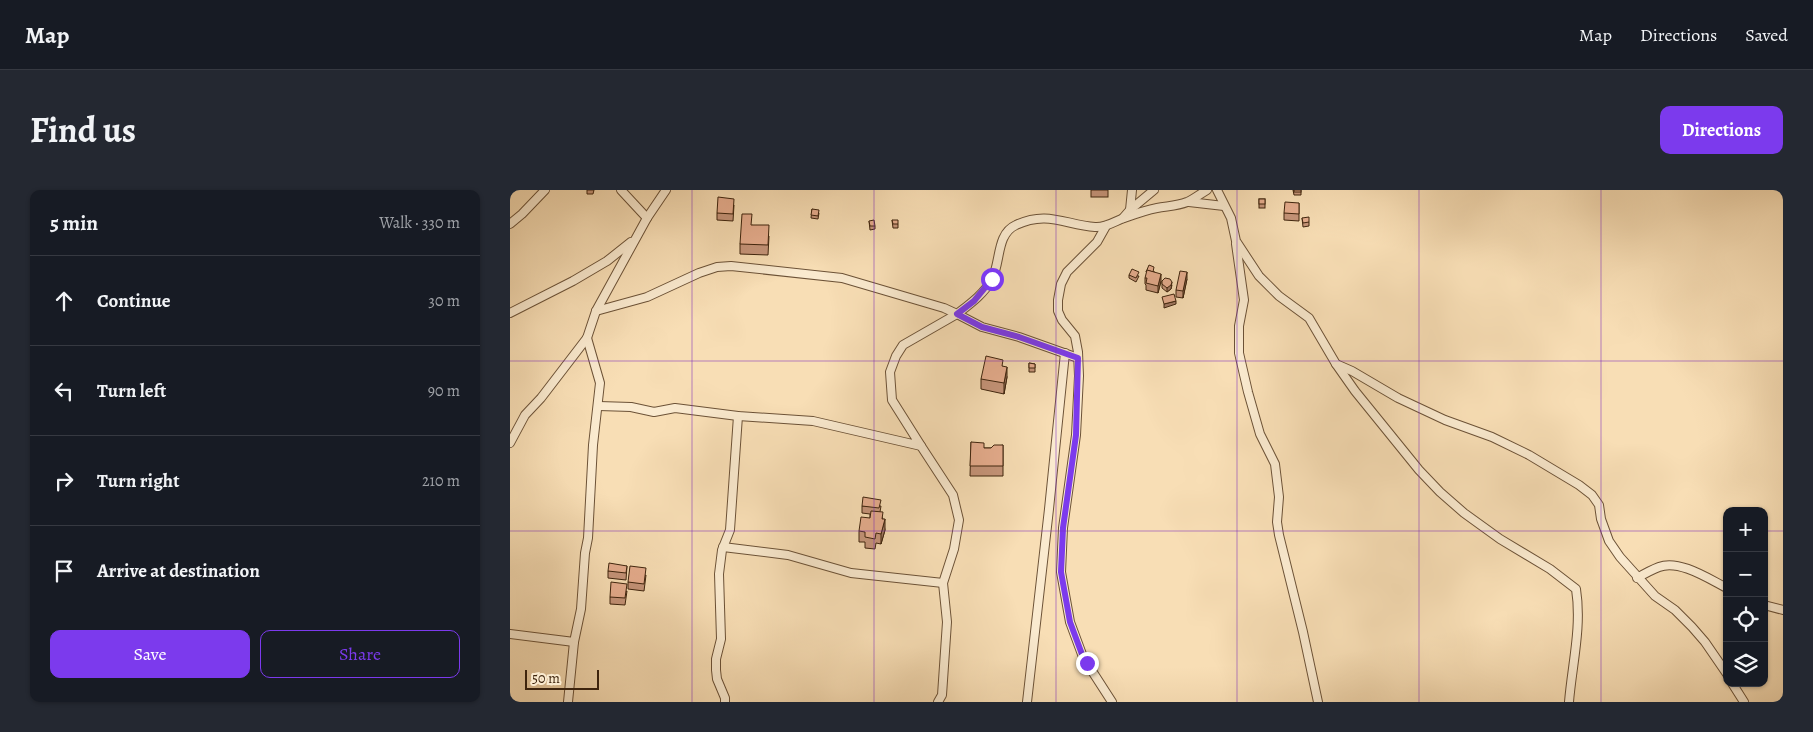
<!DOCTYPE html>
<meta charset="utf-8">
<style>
:root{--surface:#171b24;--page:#242831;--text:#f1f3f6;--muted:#9ea1a6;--line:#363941;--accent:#7c3aed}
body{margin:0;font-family:Alegreya,serif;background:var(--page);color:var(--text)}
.controls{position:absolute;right:15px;bottom:15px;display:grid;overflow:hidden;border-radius:10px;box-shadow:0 1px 4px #0004}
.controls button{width:45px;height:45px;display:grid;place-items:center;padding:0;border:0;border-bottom:1px solid var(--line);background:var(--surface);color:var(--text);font:25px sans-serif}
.scale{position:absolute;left:15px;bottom:12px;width:74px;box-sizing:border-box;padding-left:5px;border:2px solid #3e240d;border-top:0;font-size:14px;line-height:18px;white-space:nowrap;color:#3e240d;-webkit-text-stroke:4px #faeacf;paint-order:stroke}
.stop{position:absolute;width:15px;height:15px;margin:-11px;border:4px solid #7c3aed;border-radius:50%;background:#fff}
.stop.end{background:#7c3aed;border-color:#fff;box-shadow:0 1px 5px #0008}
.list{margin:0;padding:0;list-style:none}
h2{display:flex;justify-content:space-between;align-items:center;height:65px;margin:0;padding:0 20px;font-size:21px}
h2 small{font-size:16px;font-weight:400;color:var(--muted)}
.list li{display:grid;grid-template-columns:32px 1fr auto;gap:15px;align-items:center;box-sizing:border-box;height:90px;padding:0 20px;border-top:1px solid var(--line)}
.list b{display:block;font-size:19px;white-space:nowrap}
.list em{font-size:16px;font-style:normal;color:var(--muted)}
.actions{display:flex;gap:10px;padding:15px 20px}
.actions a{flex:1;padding:11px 0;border:1px solid var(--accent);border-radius:10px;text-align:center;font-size:18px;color:var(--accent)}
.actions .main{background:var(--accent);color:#fff}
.icon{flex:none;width:28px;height:28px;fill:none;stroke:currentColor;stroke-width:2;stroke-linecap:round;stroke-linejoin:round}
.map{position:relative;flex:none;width:1273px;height:512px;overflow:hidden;border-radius:10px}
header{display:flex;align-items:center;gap:30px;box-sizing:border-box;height:70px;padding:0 25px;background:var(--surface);border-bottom:1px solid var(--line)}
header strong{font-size:24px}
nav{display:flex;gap:28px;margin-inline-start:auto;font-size:18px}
.intro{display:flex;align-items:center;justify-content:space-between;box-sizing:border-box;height:120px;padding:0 30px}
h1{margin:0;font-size:35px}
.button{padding:12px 22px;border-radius:10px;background:var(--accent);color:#fff;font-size:18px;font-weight:700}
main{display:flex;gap:30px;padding:0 30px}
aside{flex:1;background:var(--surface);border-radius:10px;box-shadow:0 1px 4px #0004}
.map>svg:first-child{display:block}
</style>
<header>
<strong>Map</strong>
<nav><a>Map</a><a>Directions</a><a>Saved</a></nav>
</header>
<div class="intro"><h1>Find us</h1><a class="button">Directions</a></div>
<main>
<aside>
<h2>5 min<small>Walk · 330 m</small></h2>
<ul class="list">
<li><svg class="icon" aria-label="ahead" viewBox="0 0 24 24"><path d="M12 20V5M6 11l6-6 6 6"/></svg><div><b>Continue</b></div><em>30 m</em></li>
<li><svg class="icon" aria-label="left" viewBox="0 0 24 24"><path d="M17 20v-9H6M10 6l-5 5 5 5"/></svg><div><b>Turn left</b></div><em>90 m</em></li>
<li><svg class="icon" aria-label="right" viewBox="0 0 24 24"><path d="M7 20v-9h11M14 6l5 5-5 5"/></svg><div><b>Turn right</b></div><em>210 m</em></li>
<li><svg class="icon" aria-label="arrive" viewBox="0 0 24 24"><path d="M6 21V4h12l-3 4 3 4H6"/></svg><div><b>Arrive at destination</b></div></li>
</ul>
<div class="actions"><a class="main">Save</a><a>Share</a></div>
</aside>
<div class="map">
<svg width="1273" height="512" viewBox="0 0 1273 512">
<rect width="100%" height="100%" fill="#f8deb5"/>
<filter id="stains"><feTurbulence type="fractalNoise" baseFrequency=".004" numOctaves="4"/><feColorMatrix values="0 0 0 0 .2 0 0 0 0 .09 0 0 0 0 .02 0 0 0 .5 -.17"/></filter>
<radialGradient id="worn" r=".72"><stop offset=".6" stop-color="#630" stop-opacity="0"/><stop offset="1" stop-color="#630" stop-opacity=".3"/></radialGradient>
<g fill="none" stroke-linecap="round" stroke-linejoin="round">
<g stroke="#6c5237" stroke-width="10">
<g id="street">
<path d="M111 0 137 28"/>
<path d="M707 0 721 28 726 51 749 86 769 106 799 128 826 174 842 181 888 208 935 230 982 247 1019 265 1069 295 1082 305 1089 315 1091 329 1099 351 1110 367 1145 406 1165 420 1182 437 1195 452 1217 484"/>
<path d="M679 12 714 16"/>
<path d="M620 20 622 0"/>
<path d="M613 28 620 20 644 0"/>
<path d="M0 34 12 24 35 0"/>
<path d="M596 36 587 52 557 82 551 94 548 110V121L552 130 565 146 568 162 569 186 566 245 553 338 551 382 560 432 573 467 602 512"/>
<path d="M726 54 734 110 729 136V163L738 202 750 244 765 274 769 307 767 332 769 345 793 442 808 512"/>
<path d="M86 121 137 107 189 83 207 77 221 76 332 88 434 118 447 124C460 114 474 104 482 89 491 72 486 44 506 35 537 20 556 35 585 37 596 38 605 31 614 28 625 24 636 20 647 18 657 16 667 16 677 12 684 9 690 4 697 0"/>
<path d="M0 123 63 91 97 71 121 52"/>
<path d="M826 174 845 201 909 280 930 302 954 323 990 349 1040 379 1066 399C1072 437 1062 475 1059 512"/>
<path d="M89 216 121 217 144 222 165 218 228 226 303 231 411 256 382 210 380 182 386 166 393 155 447 124 472 137 509 147 568 168"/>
<path d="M0 253 15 225 31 208 77 148 86 121 137 28 156 0"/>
<path d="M411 256 443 305 449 330 444 359 433 393 437 432 432 505 428 512"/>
<path d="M213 357 278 365 341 383 433 393"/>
<path d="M1127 388C1134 384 1141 380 1149 377 1169 369 1199 389 1217 398"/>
<path d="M1254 415 1273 420"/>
<path d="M0 444 64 452"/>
<path d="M1222 493 1234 512"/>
<path d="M58 512 64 452 71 419 75 363 78 348 83 255 90 193 77 148"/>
<path d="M215 512V508L207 489 206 480V469L211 449 209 384 212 360 220 340 228 226"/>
<path d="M517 512 539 319 555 163"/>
</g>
</g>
<use href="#street" stroke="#faeacf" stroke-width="8"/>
</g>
<g fill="#c6957a" stroke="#3e240d">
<path d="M77 0H84L83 4H77Z"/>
<rect x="581" y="0" width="17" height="7"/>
<path d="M783 0H791V5H784Z"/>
<rect x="749" y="9" width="6" height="9"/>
<path d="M789 13V31L774 30V23Z"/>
<path d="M224 15 223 31 207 30V23Z"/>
<path d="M302 19 309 23 308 29 301 28Z"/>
<path d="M792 28 799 32V36L793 37Z"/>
<path d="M382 30 388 34V38H383Z"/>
<path d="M359 31 365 36V39L360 40Z"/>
<path d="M242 35 259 46 258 65 230 64V54Z"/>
<path d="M644 81V82L651 91 648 103 636 100V95L635 94V88Z"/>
<path d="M619 85 629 86 626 92 619 88Z"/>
<path d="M677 89 673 108 666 107V100Z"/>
<path d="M652 91 662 95 661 99 657 102 652 98Z"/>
<path d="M519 173 525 174V182H519Z"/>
<path d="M493 176 497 187 494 204 471 199V189Z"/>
<path d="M461 252 474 258H481L493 255V286H460Z"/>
<path d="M352 316H371L370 322 373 329 375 340 371 354 366 353 365 359 355 358V352H349V341L360 328V324L352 323Z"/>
<path d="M117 376 116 390 98 388V381Z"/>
<path d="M136 385 134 401 118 399V392Z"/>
<path d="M117 401 115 415 100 414V407Z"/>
</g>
<g fill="#a17963" stroke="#3e240d">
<path d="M677 82V89L673 108V101Z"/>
<path d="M651 84V91L648 103V96Z"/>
<path d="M662 92 661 99 657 102V98Z"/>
<path d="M666 111V114L654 118V114Z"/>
<path d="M497 177V187L494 204V193Z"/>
<path d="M375 329V340L371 354V344Z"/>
</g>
<g fill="#e6ad8e" stroke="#3e240d">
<rect x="784" y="0" width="7" height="2"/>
<path d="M208 7 224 9 223 24 207 23Z"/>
<rect x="749" y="9" width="6" height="5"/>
<path d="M775 12 789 13V24L774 23Z"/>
<path d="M302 19 309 20 308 26 301 25Z"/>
<path d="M232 24H242L241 35H259L258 55 230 54Z"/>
<path d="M799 27V32L793 33 792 28Z"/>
<path d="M364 30 365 36H360L359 31Z"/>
<path d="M382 30H388V34H383Z"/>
<path d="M639 75 644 77 643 82 637 80 636 82Z"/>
<path d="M622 79 629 82 626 88 619 85Z"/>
<path d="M637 80 651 84 648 96 636 93 637 88H635Z"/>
<path d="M670 81 677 82 673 101 666 100Z"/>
<path d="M655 88 660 89 662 92 661 95 657 98 652 94V91Z"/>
<path d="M664 104 666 111 654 114 652 107Z"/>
<path d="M476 166 493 170 492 176 497 177 494 193 471 189Z"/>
<path d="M519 173 525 174V178H519Z"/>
<path d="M461 252 474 253V258H481L484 255H493V276H460Z"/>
<path d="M353 307 371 310 369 318 352 316Z"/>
<path d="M361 321 373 322 372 329H375L371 344 366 343 365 349 355 347V342L349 341 351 327 360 328Z"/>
<path d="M99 373 117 376 116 383 98 381Z"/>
<path d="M120 376 136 378 134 394 118 392Z"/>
<path d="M101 392 117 394 115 408 100 407Z"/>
</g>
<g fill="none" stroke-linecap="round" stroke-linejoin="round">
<path stroke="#7c3aed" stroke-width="6" d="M482 89 464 111 447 124 472 137 509 147 568 168 566 245 553 338 551 382 560 432 573 467 577 473"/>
</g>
<path fill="none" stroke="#7b2cbf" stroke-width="1" stroke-opacity="0.55" d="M182 0V512M364 0V512M546 0V512M727 0V512M909 0V512M1091 0V512M0 171H1273M0 341H1217M1254 341H1273"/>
<rect width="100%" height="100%" filter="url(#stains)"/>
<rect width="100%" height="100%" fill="url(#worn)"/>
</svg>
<div class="controls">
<button>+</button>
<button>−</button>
<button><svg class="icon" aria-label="locate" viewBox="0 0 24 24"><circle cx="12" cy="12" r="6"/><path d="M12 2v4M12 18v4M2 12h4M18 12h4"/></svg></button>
<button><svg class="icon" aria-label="layers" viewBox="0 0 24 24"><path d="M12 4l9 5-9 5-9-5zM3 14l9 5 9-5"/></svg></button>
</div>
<div class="scale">50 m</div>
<div class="stop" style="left:482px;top:89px"></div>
<div class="stop end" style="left:577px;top:473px"></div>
</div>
</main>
